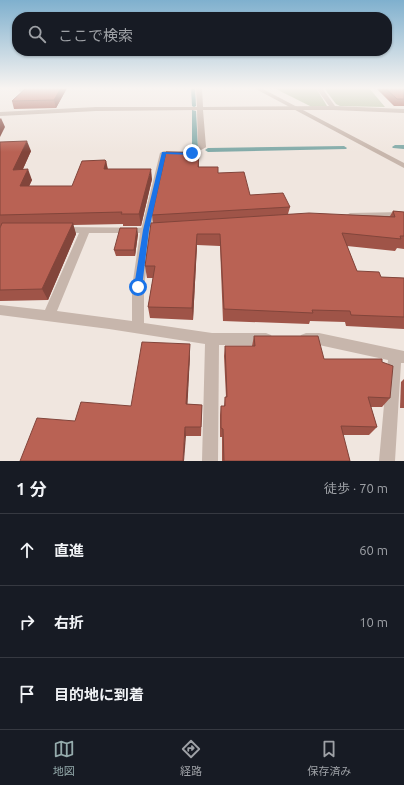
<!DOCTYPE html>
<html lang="ja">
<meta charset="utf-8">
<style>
:root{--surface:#171b24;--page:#242831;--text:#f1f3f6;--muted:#9ea1a6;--line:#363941;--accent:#95abac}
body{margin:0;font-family:Ubuntu,"Noto Sans JP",sans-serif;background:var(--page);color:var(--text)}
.stop{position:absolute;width:12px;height:12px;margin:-9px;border:3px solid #1a73e8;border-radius:50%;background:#fff}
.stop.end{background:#1a73e8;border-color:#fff;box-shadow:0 1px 4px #0008}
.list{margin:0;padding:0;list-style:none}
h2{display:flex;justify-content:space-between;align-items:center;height:52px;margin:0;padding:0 16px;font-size:17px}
h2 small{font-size:13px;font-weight:400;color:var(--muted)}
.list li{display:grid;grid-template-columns:26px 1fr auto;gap:12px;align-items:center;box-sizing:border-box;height:72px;padding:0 16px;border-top:1px solid var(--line)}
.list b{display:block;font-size:15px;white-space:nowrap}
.list em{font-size:13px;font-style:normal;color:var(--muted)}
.icon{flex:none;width:22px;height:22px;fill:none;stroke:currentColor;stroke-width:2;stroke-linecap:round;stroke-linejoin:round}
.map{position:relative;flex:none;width:404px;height:461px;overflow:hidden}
.search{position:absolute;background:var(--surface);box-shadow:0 1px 3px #0004;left:12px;right:12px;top:12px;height:44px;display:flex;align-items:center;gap:10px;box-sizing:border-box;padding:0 14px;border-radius:16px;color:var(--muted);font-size:15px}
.sheet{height:268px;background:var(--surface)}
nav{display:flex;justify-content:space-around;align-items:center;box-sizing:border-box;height:56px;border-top:1px solid var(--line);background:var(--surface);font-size:11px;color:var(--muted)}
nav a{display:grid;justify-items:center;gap:2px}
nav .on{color:var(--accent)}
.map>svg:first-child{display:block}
</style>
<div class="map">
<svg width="404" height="461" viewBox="0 0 404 461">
<rect width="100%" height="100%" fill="#f0e6df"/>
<g fill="#b7bea0">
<path d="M274 88H316L327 106 312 107Z"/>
<path d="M324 88H373H369L385 107 340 106 336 104Z"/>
</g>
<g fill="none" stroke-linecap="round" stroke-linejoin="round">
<g fill="#81aaa8" fill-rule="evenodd">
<path d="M191 88H195L196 106 194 107 192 106Z"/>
<path d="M192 110 196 111 198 147 195 149 192 147Z"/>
<path d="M395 145H404V149L393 148 392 147Z"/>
<path d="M344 146 347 148 346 149 208 152 205 150 208 148Z"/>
</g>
<g fill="#c7b6ac" fill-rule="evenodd">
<path d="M20 88H26L25 90 37 92C33 95 23 94 19 91Z"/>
<path d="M199 145H205L206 147 193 155H167L151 230 146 233 142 232 141 230 160 153 164 151H191Z"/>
</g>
<g fill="#c7b6ac" fill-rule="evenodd">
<path d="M196 88H202L203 107 329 106 316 88H322L335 106 404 109V113L333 110H203L206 147 202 149 198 147 197 110 96 111 0 116V112L96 107H197Z"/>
<path d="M404 212V218L350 219 345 216 350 213Z"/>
<path d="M63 227 167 228 168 230 167 232 151 233 144 287V323L212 333H266L271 335 273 339 271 343 266 345H219L218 461H202L205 344 109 329 0 315V305L45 310 79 233 59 232 58 230ZM89 233H140L132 287V321L57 311Z"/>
<path d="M306 333H319L404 351V363H401L395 461H379L388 360 319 345H306L301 343 299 339 301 335Z"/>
</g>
<path fill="#c7b6ac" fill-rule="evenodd" d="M254 88H261L404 163V168Z"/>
</g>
<g fill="#9f5448">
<path d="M28 88H67L56 108 14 109 12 101Z"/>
<path d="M377 88H404V106H394L377 89Z"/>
<path d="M0 142 31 151 23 169 32 180 29 186H72L106 161 108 169 152 179 141 226H123V224L73 225 76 234 48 300 0 301V228L1 226H0Z"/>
<path d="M199 162V167L218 173 250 195 290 207 288 214 390 216 393 211 404 212V249L397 248 395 251 347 246 357 271 381 277 404 278V329L346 326 345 322 310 321 309 324 223 321 220 246 197 245 193 320 150 318 148 307 153 278H147L145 266 153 223 152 215Z"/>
<path d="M138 234 135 256H116L114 250Z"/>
<path d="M254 336 324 359 382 362 390 398 382 407H371L377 427 369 435H343L350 461H222V437H220V415L221 406H224L225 397H226L224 356 225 346H252Z"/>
<path d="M190 355 187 404 202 405 201 436H186L75 421 131 406Z"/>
<path d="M404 379V408H400L401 382Z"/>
</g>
<g fill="#82453b">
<path d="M61 88H67L56 108 54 100Z"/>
<path d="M1 118 5 127 0 137V119Z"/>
<path d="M27 141 31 151 18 180 13 170Z"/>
<path d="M199 153V162L198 176V167Z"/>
<path d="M106 161 108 172 104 169Z"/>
<path d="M28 169 32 180 24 197 20 186Z"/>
<path d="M151 169 152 179 141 226 139 214Z"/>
<path d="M73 223 76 234 48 300 42 289Z"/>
<path d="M137 228 138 234 135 256 134 250Z"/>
<path d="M197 234V245L193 320 192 308Z"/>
<path d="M190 344V355L187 414 186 404Z"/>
<path d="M185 427 186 436 184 461H183Z"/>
</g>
<g fill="#b96254" stroke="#82453b">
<path d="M26 88H61L54 100 12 101Z"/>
<path d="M385 88H404V99H397Z"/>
<path d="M27 141 13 170 28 169 20 186H72L82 161 105 160 106 161 104 169H151L139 214H121L122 212 0 215V142Z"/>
<path d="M166 152 199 153 198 167H218V173L244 172 250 195 283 193 290 207 152 215Z"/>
<path d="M393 211 404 212V236H400L401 239 342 233 357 271 379 272 381 277 404 278V317L351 315 350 311 312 310 313 313 224 309 220 234H197L192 308 148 307 155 266H145L151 223 309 213 395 217Z"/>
<path d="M2 223H73L42 289 0 290V228Z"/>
<path d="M120 228H137L134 250H114Z"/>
<path d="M254 336H318L324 359H382V362L393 366 390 398 368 397 377 427 341 426 350 461H224L223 429 221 428V406H225V397H227L225 346H255Z"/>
<path d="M142 342 190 344 186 404 202 405 201 427H185L183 461H20L37 418 75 421 81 402 131 406Z"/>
</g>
<linearGradient id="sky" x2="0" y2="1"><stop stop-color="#7fb0ce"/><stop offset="0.58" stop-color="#f8f4f1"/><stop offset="1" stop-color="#f8f4f1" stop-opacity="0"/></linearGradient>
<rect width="404" height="152" fill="url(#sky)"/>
<path fill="#1a73e8" d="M162 152 195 153 192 155 166 154 149 230 142 287 138 290 134 287 143 230Z"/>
</svg>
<div class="stop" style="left:138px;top:287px"></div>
<div class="stop end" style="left:192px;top:153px"></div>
<div class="search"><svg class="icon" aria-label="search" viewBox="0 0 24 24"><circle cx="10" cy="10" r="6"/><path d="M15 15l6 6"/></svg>ここで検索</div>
</div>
<section class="sheet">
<h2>1 分<small>徒歩 · 70 m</small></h2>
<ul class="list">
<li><svg class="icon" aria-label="ahead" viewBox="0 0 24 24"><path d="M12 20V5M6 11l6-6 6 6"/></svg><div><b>直進</b></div><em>60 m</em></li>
<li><svg class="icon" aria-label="right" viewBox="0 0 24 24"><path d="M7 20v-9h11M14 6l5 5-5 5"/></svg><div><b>右折</b></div><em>10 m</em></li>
<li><svg class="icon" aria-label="arrive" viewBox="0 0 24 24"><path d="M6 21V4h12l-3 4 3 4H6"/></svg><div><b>目的地に到着</b></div></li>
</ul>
</section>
<nav>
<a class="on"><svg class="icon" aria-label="map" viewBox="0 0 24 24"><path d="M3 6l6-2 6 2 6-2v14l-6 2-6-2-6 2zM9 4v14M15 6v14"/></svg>地図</a>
<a><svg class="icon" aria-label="directions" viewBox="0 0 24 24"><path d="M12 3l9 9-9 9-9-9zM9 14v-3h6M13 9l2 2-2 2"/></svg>経路</a>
<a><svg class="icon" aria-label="saved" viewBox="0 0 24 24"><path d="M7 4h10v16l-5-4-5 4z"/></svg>保存済み</a>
</nav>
